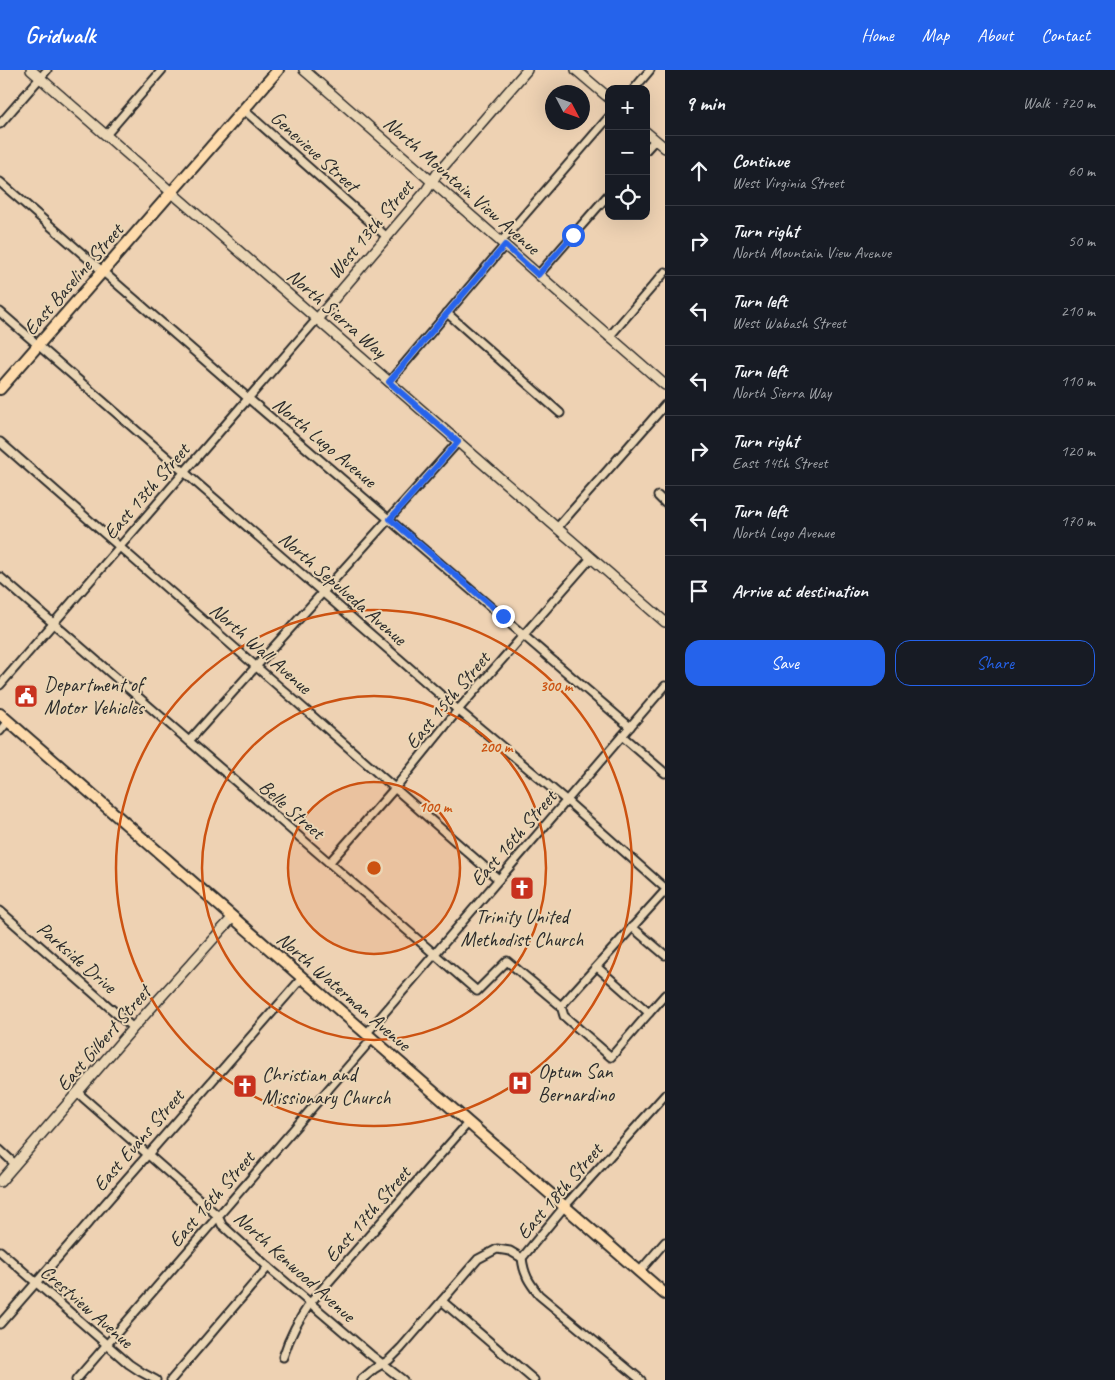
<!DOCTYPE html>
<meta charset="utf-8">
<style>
:root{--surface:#171b24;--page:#20242c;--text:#f1f3f6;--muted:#9ea1a6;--line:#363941;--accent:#2563eb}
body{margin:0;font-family:Caveat,sans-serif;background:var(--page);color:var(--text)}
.controls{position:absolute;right:15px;top:15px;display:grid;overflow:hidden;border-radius:10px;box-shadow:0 5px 20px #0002}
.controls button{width:45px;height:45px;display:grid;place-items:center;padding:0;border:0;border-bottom:1px solid var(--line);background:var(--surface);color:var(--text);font:25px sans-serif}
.compass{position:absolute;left:545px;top:15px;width:45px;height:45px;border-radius:50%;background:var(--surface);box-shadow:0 5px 20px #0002;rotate:131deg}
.stop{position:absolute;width:15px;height:15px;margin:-11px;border:4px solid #2563eb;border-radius:50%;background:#fff}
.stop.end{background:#2563eb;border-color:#fff;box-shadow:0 1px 5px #0008}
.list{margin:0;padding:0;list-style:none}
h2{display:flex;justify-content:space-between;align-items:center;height:65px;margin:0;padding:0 20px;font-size:21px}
h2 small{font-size:16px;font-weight:400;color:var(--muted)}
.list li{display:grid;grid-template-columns:32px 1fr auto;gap:15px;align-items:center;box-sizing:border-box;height:70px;padding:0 20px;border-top:1px solid var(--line)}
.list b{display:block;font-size:19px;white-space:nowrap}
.list p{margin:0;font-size:16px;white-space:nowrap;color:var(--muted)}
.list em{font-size:16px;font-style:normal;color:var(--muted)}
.actions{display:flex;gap:10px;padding:15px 20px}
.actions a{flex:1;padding:11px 0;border:1px solid var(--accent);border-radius:15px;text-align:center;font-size:18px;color:var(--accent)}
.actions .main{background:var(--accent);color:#fff}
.icon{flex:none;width:28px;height:28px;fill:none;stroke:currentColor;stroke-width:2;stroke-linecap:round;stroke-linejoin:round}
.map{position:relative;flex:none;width:665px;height:1310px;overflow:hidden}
header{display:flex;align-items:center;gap:30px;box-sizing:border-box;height:70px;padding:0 25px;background:var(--accent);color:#fff}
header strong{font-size:24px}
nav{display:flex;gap:28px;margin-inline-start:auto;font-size:18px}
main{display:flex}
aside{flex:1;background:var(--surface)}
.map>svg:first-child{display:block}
</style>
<header>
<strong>Gridwalk</strong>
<nav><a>Home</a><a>Map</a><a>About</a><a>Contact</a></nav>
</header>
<main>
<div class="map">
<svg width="665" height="1310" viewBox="0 0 665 1310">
<rect width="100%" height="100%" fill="#eed2b3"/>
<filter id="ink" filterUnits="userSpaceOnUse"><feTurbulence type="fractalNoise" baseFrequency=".02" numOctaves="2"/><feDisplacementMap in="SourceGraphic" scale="10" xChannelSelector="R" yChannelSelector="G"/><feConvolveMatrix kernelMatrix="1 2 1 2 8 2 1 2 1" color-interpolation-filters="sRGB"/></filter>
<g filter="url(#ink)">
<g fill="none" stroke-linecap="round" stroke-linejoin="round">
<g stroke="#2b2b2b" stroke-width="11">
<g id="street">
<path d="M634 19 650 0"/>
<path d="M244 40 387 167"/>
<path d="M0 54 47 0"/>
<path d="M106 65 162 0"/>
<path d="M646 80 655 70"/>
<path d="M0 112 248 328 630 657"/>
<path d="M501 172 609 47"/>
<path d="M538 205 609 124"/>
<path d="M0 242 458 640 567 731 665 818"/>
<path d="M447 243 560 343"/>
<path d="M609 267 665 202"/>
<path d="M389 312 505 175"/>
<path d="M0 372 496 807 498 810"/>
<path d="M658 426 665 433"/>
<path d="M557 458 665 335"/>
<path d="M0 507 477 921 507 891 561 936"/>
<path d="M0 615 317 249"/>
<path d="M0 661 8 651"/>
<path d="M622 666 665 703"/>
<path d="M189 671 458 372"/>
<path d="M329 793 395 718 458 640 591 488"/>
<path d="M0 841 133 958"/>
<path d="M632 857 665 885"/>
<path d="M597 897 649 943 665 925"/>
<path d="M561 936 665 821"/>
<path d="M561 936 564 946 611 987 649 943"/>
<path d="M366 964 665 616"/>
<path d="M78 1023 218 1146 222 1155 268 1197 371 1285 403 1310"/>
<path d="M0 1080 15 1094"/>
<path d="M0 1181 129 1294 141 1302 156 1310"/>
<path d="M522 1188C524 1205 529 1212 539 1225L641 1310"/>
<path d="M639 1202 665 1172"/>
<path d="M442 1231 534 1310"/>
<path d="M0 1254 302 908"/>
<path d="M283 1287C290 1265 298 1251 311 1232L468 1053"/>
<path d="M76 1310 372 969"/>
<path d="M171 1310 268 1197"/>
<path d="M361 1310 374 1299 389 1290 401 1278 478 1189 497 1179 510 1181 522 1188 564 1137 665 1025"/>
</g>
</g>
<g stroke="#2b2b2b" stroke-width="12">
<g id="secondary">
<path d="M31 0 665 552"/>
<path d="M304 0 665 315"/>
<path d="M576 0 609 28"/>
<path d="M646 62 665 78"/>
<path d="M317 249 426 121 437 104 527 0"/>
<path d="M0 1112 133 958 233 847"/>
</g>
</g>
<g stroke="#2b2b2b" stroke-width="14">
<g id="primary">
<path d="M0 319 278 0"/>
<path d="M0 644 665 1224"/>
</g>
</g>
<use href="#street" stroke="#ebd6b5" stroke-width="7"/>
<use href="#secondary" stroke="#ebd6b5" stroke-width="9"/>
<use href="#primary" stroke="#fedbac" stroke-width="10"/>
</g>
</g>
<g fill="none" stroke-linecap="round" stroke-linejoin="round" filter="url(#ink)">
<path stroke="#2563eb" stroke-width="6" d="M503 546 390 449 458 372 389 312 505 175 538 205 573 165"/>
</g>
<circle cx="374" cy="798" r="86" fill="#cc5211" fill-opacity=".12"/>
<g fill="none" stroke="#cc5211" stroke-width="2.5">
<circle cx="374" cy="798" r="86"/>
<circle cx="374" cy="798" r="172"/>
<circle cx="374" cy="798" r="258"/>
</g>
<defs>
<g id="civic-square" transform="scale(1.25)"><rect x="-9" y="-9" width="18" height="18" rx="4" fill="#c8321e" stroke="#ebd6b5"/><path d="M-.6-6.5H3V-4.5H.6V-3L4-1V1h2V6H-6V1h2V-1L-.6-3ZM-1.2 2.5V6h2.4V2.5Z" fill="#fff"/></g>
<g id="church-square" transform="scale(1.25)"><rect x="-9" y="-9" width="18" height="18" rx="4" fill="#c8321e" stroke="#ebd6b5"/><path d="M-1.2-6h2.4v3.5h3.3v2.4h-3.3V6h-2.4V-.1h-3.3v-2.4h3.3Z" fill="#fff"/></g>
<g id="hospital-square" transform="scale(1.25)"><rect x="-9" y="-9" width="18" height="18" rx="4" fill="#c8321e" stroke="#ebd6b5"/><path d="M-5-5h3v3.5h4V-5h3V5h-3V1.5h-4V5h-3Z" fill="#fff"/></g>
</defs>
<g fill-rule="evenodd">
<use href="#civic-square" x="26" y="626"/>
<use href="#church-square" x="522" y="818"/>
<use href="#hospital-square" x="520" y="1013"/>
<use href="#church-square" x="245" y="1016"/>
</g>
<g text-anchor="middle" stroke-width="4" stroke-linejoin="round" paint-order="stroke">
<g font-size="20" fill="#2b2b2b" stroke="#ebd6b5">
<text transform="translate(315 81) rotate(42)" y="7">Genevieve Street</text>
<text transform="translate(462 115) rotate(41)" y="7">North Mountain View Avenue</text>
<text transform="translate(370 159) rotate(-50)" y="7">West 13th Street</text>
<text transform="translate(73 209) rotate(-49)" y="7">East Baseline Street</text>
<text transform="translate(337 243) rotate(41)" y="7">North Sierra Way</text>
<text transform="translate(325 372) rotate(40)" y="7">North Lugo Avenue</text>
<text transform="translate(146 421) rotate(-49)" y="7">East 13th Street</text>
<text transform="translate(343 518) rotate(41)" y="7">North Sepulveda Avenue</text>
<text transform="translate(261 578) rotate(41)" y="7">North Wall Avenue</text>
<text transform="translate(447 630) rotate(-50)" y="7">East 15th Street</text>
<text transform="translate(292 739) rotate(41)" y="7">Belle Street</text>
<text transform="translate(513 768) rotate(-49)" y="7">East 16th Street</text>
<text transform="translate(77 887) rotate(41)" y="7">Parkside Drive</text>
<text transform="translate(344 921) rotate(41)" y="7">North Waterman Avenue</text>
<text transform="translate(103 968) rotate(-49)" y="7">East Gilbert Street</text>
<text transform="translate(138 1070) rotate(-49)" y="7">East Evans Street</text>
<text transform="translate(559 1121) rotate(-49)" y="7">East 18th Street</text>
<text transform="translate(211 1129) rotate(-49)" y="7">East 16th Street</text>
<text transform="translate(367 1144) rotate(-49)" y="7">East 17th Street</text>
<text transform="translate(295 1196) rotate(42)" y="7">North Kenwood Avenue</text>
<text transform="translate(87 1236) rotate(41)" y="7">Crestview Avenue</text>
</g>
<g font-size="20" fill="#2b2b2b" stroke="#ebd6b5" text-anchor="start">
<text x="44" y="621">Department of<tspan x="44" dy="23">Motor Vehicles</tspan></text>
<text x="522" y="853" text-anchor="middle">Trinity United<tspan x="522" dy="23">Methodist Church</tspan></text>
<text x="538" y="1008">Optum San<tspan x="538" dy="23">Bernardino</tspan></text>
<text x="262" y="1011">Christian and<tspan x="262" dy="23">Missionary Church</tspan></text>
</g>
</g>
<circle cx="374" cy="798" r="8" fill="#cc5211" stroke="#ebd6b5" stroke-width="2.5"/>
<g font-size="15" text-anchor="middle" font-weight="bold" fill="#cc5211" stroke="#ebd6b5" stroke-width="4" stroke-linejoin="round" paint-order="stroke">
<text x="556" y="621">300 m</text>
<text x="496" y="682">200 m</text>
<text x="435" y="742">100 m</text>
</g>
</svg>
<div class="controls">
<button>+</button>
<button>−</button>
<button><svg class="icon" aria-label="locate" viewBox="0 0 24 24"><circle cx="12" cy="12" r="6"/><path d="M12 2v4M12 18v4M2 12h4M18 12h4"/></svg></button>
</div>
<svg class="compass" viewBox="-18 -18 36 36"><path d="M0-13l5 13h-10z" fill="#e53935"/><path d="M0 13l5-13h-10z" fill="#9ea1a6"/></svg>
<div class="stop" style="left:573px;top:165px"></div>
<div class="stop end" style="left:503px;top:546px"></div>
</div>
<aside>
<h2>9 min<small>Walk · 720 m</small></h2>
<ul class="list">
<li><svg class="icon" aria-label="ahead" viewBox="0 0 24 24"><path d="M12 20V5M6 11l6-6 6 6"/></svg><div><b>Continue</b><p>West Virginia Street</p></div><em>60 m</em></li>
<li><svg class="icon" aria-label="right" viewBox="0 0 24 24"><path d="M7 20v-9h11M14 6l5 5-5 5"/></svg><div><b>Turn right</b><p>North Mountain View Avenue</p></div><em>50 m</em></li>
<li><svg class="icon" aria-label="left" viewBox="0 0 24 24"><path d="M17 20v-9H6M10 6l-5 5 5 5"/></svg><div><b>Turn left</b><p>West Wabash Street</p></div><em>210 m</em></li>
<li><svg class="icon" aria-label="left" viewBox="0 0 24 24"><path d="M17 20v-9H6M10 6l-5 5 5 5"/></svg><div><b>Turn left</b><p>North Sierra Way</p></div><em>110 m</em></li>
<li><svg class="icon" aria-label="right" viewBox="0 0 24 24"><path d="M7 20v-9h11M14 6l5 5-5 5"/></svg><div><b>Turn right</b><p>East 14th Street</p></div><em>120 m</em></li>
<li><svg class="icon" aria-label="left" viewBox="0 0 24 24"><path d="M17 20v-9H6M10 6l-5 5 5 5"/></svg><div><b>Turn left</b><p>North Lugo Avenue</p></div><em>170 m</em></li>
<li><svg class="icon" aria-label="arrive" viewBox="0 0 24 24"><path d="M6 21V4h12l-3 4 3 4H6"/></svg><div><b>Arrive at destination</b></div></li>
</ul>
<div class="actions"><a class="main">Save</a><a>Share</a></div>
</aside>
</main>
